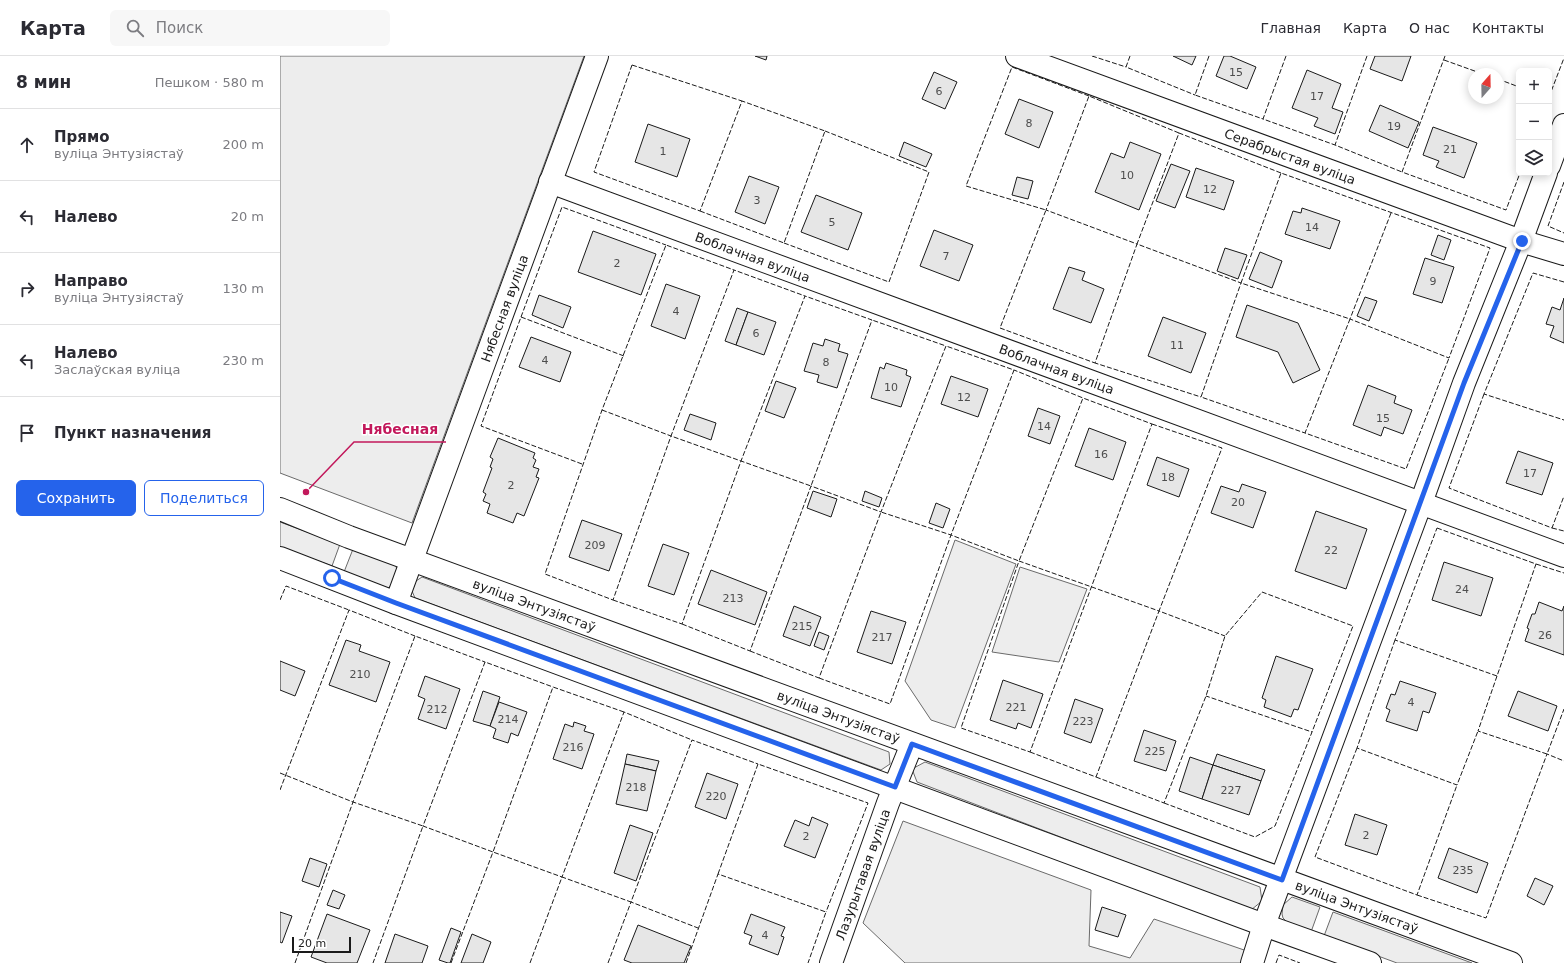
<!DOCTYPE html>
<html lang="ru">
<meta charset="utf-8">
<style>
:root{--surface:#fff;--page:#f7f7f7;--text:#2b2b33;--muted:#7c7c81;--line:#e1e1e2;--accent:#2563eb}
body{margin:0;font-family:"DejaVu Sans",sans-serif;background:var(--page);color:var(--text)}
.controls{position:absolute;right:12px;top:12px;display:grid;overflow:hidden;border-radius:6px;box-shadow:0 2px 10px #0003}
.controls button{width:36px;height:36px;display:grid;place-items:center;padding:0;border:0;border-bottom:1px solid var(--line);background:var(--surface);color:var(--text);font:20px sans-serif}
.compass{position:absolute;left:1188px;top:12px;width:36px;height:36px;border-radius:50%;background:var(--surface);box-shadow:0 2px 10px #0003;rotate:20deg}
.scale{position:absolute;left:12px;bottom:10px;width:59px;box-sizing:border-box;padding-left:4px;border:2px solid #1a1a1a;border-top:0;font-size:11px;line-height:14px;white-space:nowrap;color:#1a1a1a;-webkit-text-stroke:3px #fff;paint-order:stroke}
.stop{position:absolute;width:12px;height:12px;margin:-9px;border:3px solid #2563eb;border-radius:50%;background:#fff}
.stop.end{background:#2563eb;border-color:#fff;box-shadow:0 1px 4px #0008}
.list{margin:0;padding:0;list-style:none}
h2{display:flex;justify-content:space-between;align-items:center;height:52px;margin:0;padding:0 16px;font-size:17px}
h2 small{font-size:13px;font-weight:400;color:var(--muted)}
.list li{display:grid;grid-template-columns:26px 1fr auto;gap:12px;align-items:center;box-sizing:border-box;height:72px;padding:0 16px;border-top:1px solid var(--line)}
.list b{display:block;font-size:15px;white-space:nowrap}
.list p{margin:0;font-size:13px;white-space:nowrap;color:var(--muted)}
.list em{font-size:13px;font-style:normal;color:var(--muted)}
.actions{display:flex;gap:8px;padding:12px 16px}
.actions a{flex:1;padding:9px 0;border:1px solid var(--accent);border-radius:6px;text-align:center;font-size:14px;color:var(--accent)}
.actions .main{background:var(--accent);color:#fff}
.icon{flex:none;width:22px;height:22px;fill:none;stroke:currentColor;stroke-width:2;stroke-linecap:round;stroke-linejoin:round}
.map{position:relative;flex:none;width:1284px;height:907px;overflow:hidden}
header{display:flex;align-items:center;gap:24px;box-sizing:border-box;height:56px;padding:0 20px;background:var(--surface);border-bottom:1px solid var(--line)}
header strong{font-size:19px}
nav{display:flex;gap:22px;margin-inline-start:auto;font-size:14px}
.search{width:280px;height:36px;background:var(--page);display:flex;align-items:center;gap:10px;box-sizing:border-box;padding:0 14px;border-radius:6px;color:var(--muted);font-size:15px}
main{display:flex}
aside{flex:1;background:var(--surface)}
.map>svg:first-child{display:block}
</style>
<header>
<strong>Карта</strong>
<div class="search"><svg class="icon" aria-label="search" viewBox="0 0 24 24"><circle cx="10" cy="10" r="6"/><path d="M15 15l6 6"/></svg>Поиск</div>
<nav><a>Главная</a><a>Карта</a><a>О нас</a><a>Контакты</a></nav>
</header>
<main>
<aside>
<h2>8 мин<small>Пешком · 580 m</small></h2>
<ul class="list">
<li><svg class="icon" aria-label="ahead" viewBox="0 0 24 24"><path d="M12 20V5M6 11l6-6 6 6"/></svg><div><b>Прямо</b><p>вуліца Энтузіястаў</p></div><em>200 m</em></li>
<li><svg class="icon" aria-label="left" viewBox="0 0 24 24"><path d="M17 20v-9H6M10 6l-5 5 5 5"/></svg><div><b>Налево</b></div><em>20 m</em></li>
<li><svg class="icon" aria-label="right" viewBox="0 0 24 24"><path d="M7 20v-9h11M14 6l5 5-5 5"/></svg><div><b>Направо</b><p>вуліца Энтузіястаў</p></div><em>130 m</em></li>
<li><svg class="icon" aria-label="left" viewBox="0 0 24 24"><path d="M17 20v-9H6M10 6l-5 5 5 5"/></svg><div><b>Налево</b><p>Заслаўская вуліца</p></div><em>230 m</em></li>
<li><svg class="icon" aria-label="arrive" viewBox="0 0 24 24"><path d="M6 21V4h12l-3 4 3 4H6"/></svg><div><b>Пункт назначения</b></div></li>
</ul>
<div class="actions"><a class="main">Сохранить</a><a>Поделиться</a></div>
</aside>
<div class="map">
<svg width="1284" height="907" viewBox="0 0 1284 907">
<rect width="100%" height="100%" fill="#fff"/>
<g fill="#ededed" stroke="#6a6a6a">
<path d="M0 0H304L132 467 0 417Z"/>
<path d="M0 466 60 488 52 510 0 491Z"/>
<path d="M675 484 736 508 675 672 651 664 625 625Z"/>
<path d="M73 493 116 509 117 516 113 528 108 532 64 516Z"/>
<path d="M740 511 807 533 779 606 712 596Z"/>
<path d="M142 521 609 696 610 708 601 714 135 542 132 535 136 525Z"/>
<path d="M645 706 980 831 982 845 971 854 637 726 632 713Z"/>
<path d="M623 765 811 834 809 890 850 902 874 863 967 895 962 907H625L583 867Z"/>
<path d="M1012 841 1040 851 1031 876 1007 866 1003 862 1002 858 1003 849Z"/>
<path d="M1053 856 1192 907H1117L1044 880Z"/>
</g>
<g fill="#e6e6e6" stroke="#1a1a1a">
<path d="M475 0H487L486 4Z"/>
<path d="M893 0H916L912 9Z"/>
<path d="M944 0H950L976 11 967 33 936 20Z"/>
<path d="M1095 0H1131L1122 25 1090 13Z"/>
<path d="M1027 14 1061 28 1052 52 1063 56 1055 78 1034 70 1038 62 1012 52Z"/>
<path d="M654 16 677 26 665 53 642 43Z"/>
<path d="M739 43 773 56 759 92 725 78Z"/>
<path d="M1100 49 1139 66 1128 92 1089 75Z"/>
<path d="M368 68 410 83 397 121 355 106Z"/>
<path d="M1153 71 1197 87 1184 122 1156 111 1159 105 1143 99Z"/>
<path d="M624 86 652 98 646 111 619 100Z"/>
<path d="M850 86 881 98 859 154 815 136 831 97 844 102Z"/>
<path d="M891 108 910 115 895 152 876 145Z"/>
<path d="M916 112 954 125 944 154 906 141Z"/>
<path d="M469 120 499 131 485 168 455 156Z"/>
<path d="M737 121 753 125 748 143 732 139Z"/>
<path d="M536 139 582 157 568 194 521 176Z"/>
<path d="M1022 152 1060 165 1050 193 1005 178 1013 155 1021 157Z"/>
<path d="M654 174 693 189 679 225 640 210Z"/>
<path d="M313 175 376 198 361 239 298 216Z"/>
<path d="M1158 179 1171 184 1164 204 1151 199Z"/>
<path d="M945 192 967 199 958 223 937 215Z"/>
<path d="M980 196 1002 205 992 232 969 223Z"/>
<path d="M1145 202 1174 211 1162 247 1133 238Z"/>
<path d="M789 211 805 216 802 224 824 233 811 267 773 253Z"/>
<path d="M386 228 420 240 405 283 371 270Z"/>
<path d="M259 239 291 251 283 272 252 259Z"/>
<path d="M1085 241 1097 245 1089 265 1077 260Z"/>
<path d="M1284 242V287L1270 281 1274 270 1266 268 1272 251 1280 254Z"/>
<path d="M967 249 1018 267 1040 314 1013 327 998 296 956 281Z"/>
<path d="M457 252 468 256 456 289 445 285Z"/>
<path d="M468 256 496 266 484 299 456 289Z"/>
<path d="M883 261 926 277 911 317 868 300Z"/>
<path d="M251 281 291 296 280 326 239 311Z"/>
<path d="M545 283 560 288 558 295 568 298 557 332 537 326 539 319 524 315 533 287 543 290Z"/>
<path d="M606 307 627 314 626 319 631 321 621 351 591 342 600 311 604 313Z"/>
<path d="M671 320 708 333 698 361 661 348Z"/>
<path d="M496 325 516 332 504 362 485 355Z"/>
<path d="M1088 329 1116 340 1114 347 1132 354 1123 378 1104 371 1101 380 1073 369Z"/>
<path d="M758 352 780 360 770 388 748 380Z"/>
<path d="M410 358 436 367 431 384 404 374Z"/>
<path d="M809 372 846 386 833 424 795 410Z"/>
<path d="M218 382 255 397 253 402 256 404 253 411 259 413 256 421 259 422 244 460 237 457 233 467 207 457 210 448 203 445 206 438 203 436 212 412 210 411 213 403 210 401Z"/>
<path d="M1238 395 1273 407 1262 439 1226 427Z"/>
<path d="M877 401 909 413 899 441 867 429Z"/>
<path d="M962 428 986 436 973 472 931 457 941 430 959 436Z"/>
<path d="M533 435 557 443 551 461 527 452Z"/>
<path d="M585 435 602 442 599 451 582 445Z"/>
<path d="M656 447 670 453 663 472 649 467Z"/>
<path d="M1036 455 1087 473 1066 533 1015 515Z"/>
<path d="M302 464 342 478 329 515 289 501Z"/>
<path d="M383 488 409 497 394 539 368 530Z"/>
<path d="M1164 506 1213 522 1201 560 1152 544Z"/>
<path d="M431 514 487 536 475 569 418 548Z"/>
<path d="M1259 546 1282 555 1284 550V599L1245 585 1249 573 1247 572 1252 558H1255Z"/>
<path d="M514 550 541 561 530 590 503 580Z"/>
<path d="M591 555 626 566 612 608 577 596Z"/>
<path d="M539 576 549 580 544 594 534 590Z"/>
<path d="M66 584 81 589 79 595 110 606 96 646 49 629Z"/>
<path d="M996 600 1033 613 1018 654 1014 653 1011 661 984 651 986 644 982 642Z"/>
<path d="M0 605 25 615 15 640 0 634Z"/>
<path d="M145 620 180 633 166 673 138 663 145 643 138 640Z"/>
<path d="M723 624 763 638 751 672 738 667 736 673 710 664Z"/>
<path d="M1120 625 1156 637 1149 657 1143 655 1137 675 1106 665 1110 654 1106 652 1111 638 1115 639Z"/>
<path d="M203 635 220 641 210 670 193 665Z"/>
<path d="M1238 635 1277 650 1268 675 1228 660Z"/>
<path d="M795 643 823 653 811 687 784 677Z"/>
<path d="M219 646 247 656 238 680 231 677 228 687 213 682 216 673 210 670Z"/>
<path d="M294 666 306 670 304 675 314 678 302 713 273 703 285 668 293 671Z"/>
<path d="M864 674 896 685 886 715 854 705Z"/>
<path d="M347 698 379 705 376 715 345 708Z"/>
<path d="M937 698 985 714 981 725 933 709Z"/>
<path d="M910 701 933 709 922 743 899 735Z"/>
<path d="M345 708 376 715 367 755 336 748Z"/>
<path d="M933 709 981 725 969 759 922 743Z"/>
<path d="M427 717 458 728 446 763 415 751Z"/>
<path d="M1075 758 1107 769 1097 799 1065 789Z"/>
<path d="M532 761 548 768 535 802 504 790 515 764 529 770Z"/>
<path d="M350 769 373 777 356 825 334 817Z"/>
<path d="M1169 792 1208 807 1197 837 1158 822Z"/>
<path d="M30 802 47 808 39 831 22 825Z"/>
<path d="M1255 822 1273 830 1264 849 1247 840Z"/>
<path d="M53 834 65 839 59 853 47 849Z"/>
<path d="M822 851 846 859 838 881 815 874Z"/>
<path d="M0 856 12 860 2 887 0 886Z"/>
<path d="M47 858 90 874 77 907H47L31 901Z"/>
<path d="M471 858 505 871 501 880 504 881 498 899 469 888 472 880 464 877Z"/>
<path d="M358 869 411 890 404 907H352L344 904Z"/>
<path d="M171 872 181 876 170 907H168L159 904Z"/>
<path d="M115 878 148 890 142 907H105Z"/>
<path d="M192 878 211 886 203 907H181Z"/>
</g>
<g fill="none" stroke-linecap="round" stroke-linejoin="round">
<g stroke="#1a1a1a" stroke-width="24">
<g id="minor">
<path id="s1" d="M737 0 1241 185 1284 198"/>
<path d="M1269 110 1284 69"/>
<path id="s2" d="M270 126 1284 500"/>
<path id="s3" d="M0 453 69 481 1231 907"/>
<path d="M0 502 116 547 984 869 1090 907"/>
<path id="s4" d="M116 547 317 0"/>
<path id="s5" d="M551 907 608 747 632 688"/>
<path d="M972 907 984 869 1141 447 1184 327 1241 185 1266 117"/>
</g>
</g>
<use href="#minor" stroke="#fff" stroke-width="22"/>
<g stroke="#1a1a1a" stroke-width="1" stroke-dasharray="5 2" stroke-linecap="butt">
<path d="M812 0 846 11"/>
<path d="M850 0 846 11 915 39"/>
<path d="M929 0 915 39 983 63"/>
<path d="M1006 0 983 63 1055 89"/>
<path d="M1087 0 1055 89 1122 116"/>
<path d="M1165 0 1122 116 1226 154 1240 117"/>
<path d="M1164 4 1203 18"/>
<path d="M352 9 462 45 420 155 314 116Z"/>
<path d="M1218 23 1239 31"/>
<path d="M809 40 732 11 686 130 766 154 720 272 815 307"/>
<path d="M1269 41 1284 2"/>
<path d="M899 77 809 40 766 154 857 188 815 307 921 341"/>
<path d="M1001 117 899 77 857 188 961 227 921 341 1025 377"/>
<path d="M1284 126 1268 170 1284 177"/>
<path d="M420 155 504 187 545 75 462 45"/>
<path d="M1111 157 1070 263 1169 302 1210 192 1001 117 961 227 1070 263 1025 377 1126 413 1169 302"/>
<path d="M504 187 609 226 649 116 545 75"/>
<path d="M1284 226 1253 217 1204 338 1284 364"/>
<path d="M241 261 282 151 386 189"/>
<path d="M1204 338 1169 432 1272 472 1284 440"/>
<path d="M322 354 391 380 333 544 265 518 322 354 386 189 454 214 391 380 461 405 525 240 454 214"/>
<path d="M872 368 942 392 879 555 945 580"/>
<path d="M302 408 201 370 241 261 344 300"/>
<path d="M1157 472 1256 508 1217 620 1115 584Z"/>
<path d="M1272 472 1284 475"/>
<path d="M1256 508 1284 517"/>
<path d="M0 544 6 530 69 554"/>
<path d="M333 544 402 568 461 405 531 430 592 264 525 240"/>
<path d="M402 568 470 595 531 430 601 456 666 290 592 264"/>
<path d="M1115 584 1077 692 1177 729 1198 675"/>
<path d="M470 595 539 622 601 456 671 479 734 314 666 290"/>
<path d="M1217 620 1198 675 1267 698 1284 653"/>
<path d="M539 622 610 648 671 479 739 505 803 342 734 314"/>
<path d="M344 656 273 631 213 796 282 821 344 656 412 684"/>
<path d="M1077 692 1035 801 1137 839 1177 729"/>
<path d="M750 696 816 721 879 555 739 505 681 672 750 696 872 368 803 342"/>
<path d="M0 717 73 746 143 770 93 907"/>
<path d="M816 721 884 747 926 640 945 580 982 536 1073 570 1032 676"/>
<path d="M0 734 69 554 135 580"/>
<path d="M884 747 975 781 995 770 1032 676 926 640"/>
<path d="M438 818 478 708 588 747 546 856"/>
<path d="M1137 839 1206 862 1267 698 1284 705"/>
<path d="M15 907 73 746 135 580 205 606"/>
<path d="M171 907 213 796 143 770 205 606 273 631"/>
<path d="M250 907 282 821 351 846 412 684 478 708"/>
<path d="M328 907 351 846 418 872"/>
<path d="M406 907 438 818 546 856 528 907"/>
<path d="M996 907 999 899 1020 907"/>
</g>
</g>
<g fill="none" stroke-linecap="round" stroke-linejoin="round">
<path stroke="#2563eb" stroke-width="5" d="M52 522 116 547 615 731 632 688 1002 824 1184 327 1242 185"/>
</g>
<g text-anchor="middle" stroke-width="3" stroke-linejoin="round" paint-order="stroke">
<g font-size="11" fill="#4d4d4d">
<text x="956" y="20">15</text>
<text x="659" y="39">6</text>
<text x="1037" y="44">17</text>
<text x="749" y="71">8</text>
<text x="1114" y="74">19</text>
<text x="1170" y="97">21</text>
<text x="383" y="99">1</text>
<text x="847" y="123">10</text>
<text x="930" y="137">12</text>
<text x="477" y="148">3</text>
<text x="552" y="170">5</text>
<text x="1032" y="175">14</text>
<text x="666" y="204">7</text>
<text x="337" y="211">2</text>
<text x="1153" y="229">9</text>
<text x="396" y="259">4</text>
<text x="476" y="281">6</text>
<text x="897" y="293">11</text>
<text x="265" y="308">4</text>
<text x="546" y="310">8</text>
<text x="611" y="335">10</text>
<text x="684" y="345">12</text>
<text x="1103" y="366">15</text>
<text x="764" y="374">14</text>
<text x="821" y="402">16</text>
<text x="1250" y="421">17</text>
<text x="888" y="425">18</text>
<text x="231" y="433">2</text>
<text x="958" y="450">20</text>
<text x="315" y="493">209</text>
<text x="1051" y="498">22</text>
<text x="1182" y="537">24</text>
<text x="453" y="546">213</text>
<text x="522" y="574">215</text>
<text x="1265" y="583">26</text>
<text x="602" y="585">217</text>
<text x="80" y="622">210</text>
<text x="1131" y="650">4</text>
<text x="736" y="655">221</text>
<text x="157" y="657">212</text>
<text x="228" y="667">214</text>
<text x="803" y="669">223</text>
<text x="293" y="695">216</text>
<text x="875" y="699">225</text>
<text x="356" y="735">218</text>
<text x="951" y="738">227</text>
<text x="436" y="744">220</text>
<text x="1086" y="783">2</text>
<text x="526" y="784">2</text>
<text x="1183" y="818">235</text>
<text x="485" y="883">4</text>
</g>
<g font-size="13" fill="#1a1a1a" stroke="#fff">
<text dy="5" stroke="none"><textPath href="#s1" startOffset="291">Серабрыстая вуліца</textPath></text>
<text dy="5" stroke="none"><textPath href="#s2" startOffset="216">Воблачная вуліца</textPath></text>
<text dy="5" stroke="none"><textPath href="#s4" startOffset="314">Нябесная вуліца</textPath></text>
<text dy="5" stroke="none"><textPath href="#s2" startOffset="540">Воблачная вуліца</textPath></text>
<text dy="5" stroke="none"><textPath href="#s3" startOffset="272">вуліца Энтузіястаў</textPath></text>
<text dy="5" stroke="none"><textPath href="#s3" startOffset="596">вуліца Энтузіястаў</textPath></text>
<text dy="5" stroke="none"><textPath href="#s5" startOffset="94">Лазурытавая вуліца</textPath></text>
<text dy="5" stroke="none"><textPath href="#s3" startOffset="1148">вуліца Энтузіястаў</textPath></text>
</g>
</g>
<path fill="none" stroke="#c2185b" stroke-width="1.5" d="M26 436L74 386H166"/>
<circle fill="#c2185b" stroke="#fff" stroke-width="1.5" cx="26" cy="436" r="4"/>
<g font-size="14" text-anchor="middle" font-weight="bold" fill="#c2185b" stroke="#fff" stroke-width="3" stroke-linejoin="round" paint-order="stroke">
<text x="120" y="378">Нябесная</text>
</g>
</svg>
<div class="controls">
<button>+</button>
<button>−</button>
<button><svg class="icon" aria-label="layers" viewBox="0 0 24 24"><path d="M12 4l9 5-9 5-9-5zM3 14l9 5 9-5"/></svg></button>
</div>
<svg class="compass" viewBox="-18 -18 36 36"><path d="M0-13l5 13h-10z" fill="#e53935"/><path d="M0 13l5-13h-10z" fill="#7c7c81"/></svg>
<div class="scale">20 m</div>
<div class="stop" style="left:52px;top:522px"></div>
<div class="stop end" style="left:1242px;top:185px"></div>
</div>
</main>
